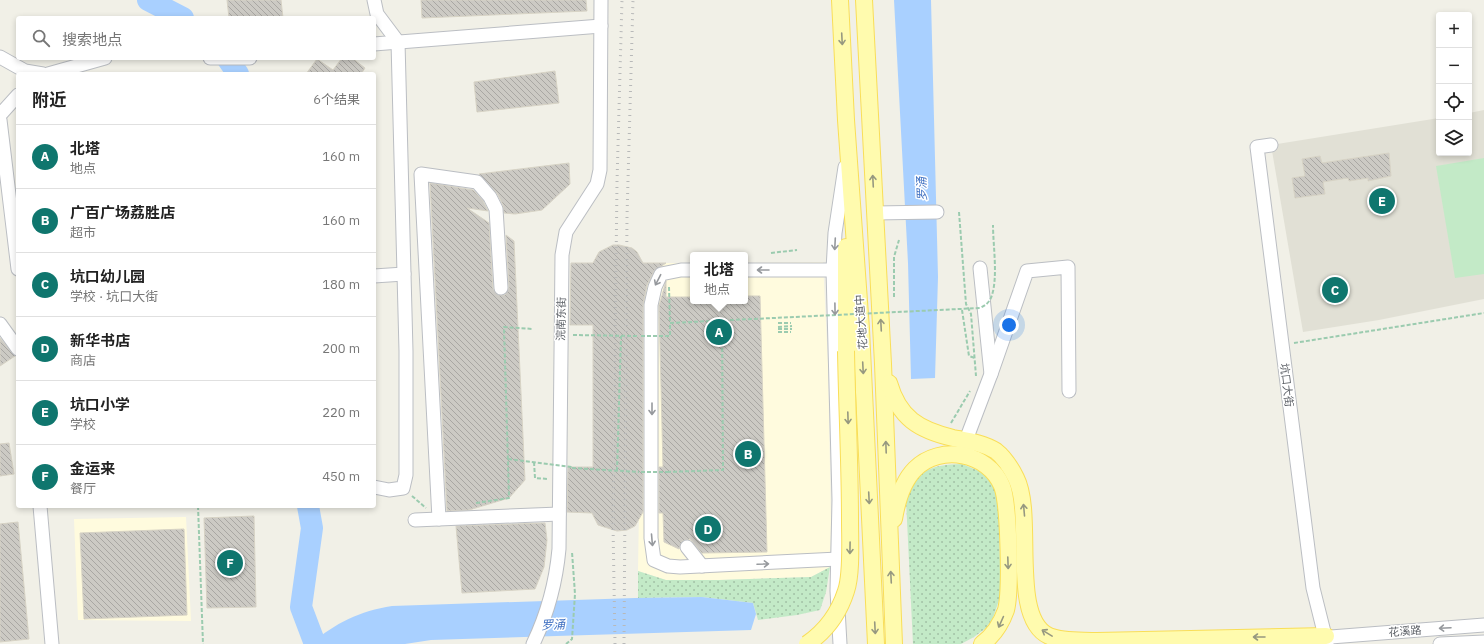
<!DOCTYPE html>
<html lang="zh">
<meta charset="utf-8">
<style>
:root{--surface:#fff;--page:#f2f2f2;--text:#222;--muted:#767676;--line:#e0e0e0;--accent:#0f766e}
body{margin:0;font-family:"IBM Plex Sans","Noto Sans SC",sans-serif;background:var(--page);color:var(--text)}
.controls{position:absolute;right:12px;top:12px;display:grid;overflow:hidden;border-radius:4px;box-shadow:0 2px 6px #0003}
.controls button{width:36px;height:36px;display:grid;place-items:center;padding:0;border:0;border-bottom:1px solid var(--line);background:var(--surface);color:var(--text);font:20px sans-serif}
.you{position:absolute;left:1009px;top:325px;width:14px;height:14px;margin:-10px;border:3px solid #fff;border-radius:50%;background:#1a73e8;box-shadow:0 0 0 6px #1a73e833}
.badge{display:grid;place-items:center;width:26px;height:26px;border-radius:50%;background:var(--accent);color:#fff;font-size:13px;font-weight:700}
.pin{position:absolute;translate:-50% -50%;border:2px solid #fff;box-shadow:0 1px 4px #0006}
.popup{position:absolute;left:690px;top:252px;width:58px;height:52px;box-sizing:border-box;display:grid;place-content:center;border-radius:4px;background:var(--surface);filter:drop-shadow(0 1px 3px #0005);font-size:13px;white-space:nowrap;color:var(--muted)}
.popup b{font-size:15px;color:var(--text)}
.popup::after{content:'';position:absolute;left:50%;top:100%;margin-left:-8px;border:8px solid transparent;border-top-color:var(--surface)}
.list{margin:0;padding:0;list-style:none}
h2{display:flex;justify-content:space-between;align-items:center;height:52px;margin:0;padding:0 16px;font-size:17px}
h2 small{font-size:13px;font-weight:400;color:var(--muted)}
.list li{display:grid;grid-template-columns:26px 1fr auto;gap:12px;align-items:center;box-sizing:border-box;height:64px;padding:0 16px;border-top:1px solid var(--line)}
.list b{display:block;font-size:15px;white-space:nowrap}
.list p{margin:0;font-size:13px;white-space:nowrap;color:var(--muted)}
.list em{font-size:13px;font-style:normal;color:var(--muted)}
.icon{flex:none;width:22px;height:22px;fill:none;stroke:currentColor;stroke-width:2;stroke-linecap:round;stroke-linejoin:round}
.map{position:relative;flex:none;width:1484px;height:644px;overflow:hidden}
.search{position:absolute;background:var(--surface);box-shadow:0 2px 6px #0003;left:16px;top:16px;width:360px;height:44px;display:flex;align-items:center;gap:10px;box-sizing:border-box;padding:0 14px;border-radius:4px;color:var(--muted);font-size:15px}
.panel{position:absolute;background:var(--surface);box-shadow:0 2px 6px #0003;left:16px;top:72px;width:360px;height:436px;border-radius:4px}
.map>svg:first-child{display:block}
</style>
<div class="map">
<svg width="1484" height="644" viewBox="0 0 1484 644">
<defs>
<pattern id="grass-dots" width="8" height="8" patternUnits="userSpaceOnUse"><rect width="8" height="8" fill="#c3eac7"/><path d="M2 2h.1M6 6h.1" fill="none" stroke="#a2c1a5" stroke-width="1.8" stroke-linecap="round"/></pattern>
<pattern id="building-back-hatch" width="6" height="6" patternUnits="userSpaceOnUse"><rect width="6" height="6" fill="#cccac4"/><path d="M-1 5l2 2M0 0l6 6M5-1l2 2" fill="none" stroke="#a9a7a3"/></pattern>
</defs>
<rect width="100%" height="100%" fill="#f1f0e7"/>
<g fill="#fffbde">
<path d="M823 262 828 364 831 520 830 567 811 577 719 580H666L638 571 643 263H693V301H745V263Z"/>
<path d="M186 517 191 621 78 620 74 519Z"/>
</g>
<path fill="#e1e0d5" d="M1484 110V299L1379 320 1303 332 1271 145 1439 118V153H1469V113Z"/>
<g fill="url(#grass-dots)">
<path d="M962 464 979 471 992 481 998 497 1001 594 993 618 986 628 974 637 961 644H913L906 500C918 469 930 465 962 464Z"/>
<path d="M830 567 826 592 820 610 797 615 758 620 753 603 702 597 638 598V571L666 580H719L811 577Z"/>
</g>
<path fill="#c3eac7" d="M1484 158V274L1455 278 1436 166Z"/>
<g fill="#a9d0ff">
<path d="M894 0H931L938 277 935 378 911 379 908 263Z"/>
<path d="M702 597 753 603 756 614 751 630 431 640 405 644H311C335 623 360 611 392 606L635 598Z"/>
</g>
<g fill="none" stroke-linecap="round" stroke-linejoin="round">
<g stroke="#a9d0ff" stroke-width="22">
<path d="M148 0 183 18"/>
<path d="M227 58 238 74"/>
<path d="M308 506 312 528 301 607 315 644"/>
</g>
</g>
<g fill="url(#building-back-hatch)" stroke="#d7d3c5">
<path d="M227 0H281L283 18H229Z"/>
<path d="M421 0H586L587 11 422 18Z"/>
<path d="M342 58H352L365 68 361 74H306L317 59 333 70Z"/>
<path d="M555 71 559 103 477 112 474 82Z"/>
<path d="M1389 153 1391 176 1368 181V178L1349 181 1348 178 1323 182 1325 194 1295 198 1292 178 1305 176 1302 159 1320 156 1322 163Z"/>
<path d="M569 163 570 184 542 210 515 214 504 213 503 205 497 193 479 174Z"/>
<path d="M430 183 473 190 483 201 488 211 467 208 489 223 493 289 498 295H505L509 288 506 235 514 241 525 480 509 498 469 510 447 511Z"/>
<path d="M613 245H619L632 248 637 252 643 263H666L654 271 647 285 643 305V512L635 526 627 530 617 531 598 525 592 513 567 512 568 467H593V325H570L571 263H593L599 252Z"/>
<path d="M666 281V297H693V301H745V296H760L767 552 702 553 690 539 682 541 679 549 664 542 663 513H659V467H663L659 306Z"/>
<path d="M0 338 15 356 0 366Z"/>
<path d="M9 443 14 474 0 476V444Z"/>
<path d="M254 516 256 607 207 608 204 518Z"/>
<path d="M18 522 29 639 0 642V524Z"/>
<path d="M545 523 547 540 544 567 535 589 462 593 456 526Z"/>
<path d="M184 529 187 615 84 619 80 533Z"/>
</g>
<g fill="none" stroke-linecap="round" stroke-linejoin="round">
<g stroke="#bbbec3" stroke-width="15">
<g id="minor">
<path d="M374 44 601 26"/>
<path d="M0 57 25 71 43 74"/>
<path d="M210 58H250"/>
<path d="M48 74 105 58"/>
<path d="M0 115 18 95"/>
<path d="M0 120 18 269"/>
<path d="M1271 145 1257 147 1313 588 1327 644"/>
<path d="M875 213 937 212"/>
<path d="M693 270H681L661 274 655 287 651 305V538L654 560 668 566 680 567 838 559"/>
<path d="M745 270H833"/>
<path d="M374 276 404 274"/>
<path d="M0 324 18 349"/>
<path d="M991 374 1027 271 1068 267 1069 391"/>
<path d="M968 449 966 440 991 374 980 268"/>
<path d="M374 487 389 490 403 488 406 475V351L398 42 377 14 374 0"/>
<path d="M40 506 52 644"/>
<path d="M439 519 421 174 477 182 490 197 496 209 501 288"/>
<path d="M415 520 559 514"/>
<path d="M687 547 702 566"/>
<path d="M1318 638 1484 625"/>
<path d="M533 644C547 615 556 582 559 549L562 255 566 232 597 184 600 170 601 0"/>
<path d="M840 644 837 591 839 500 833 270 835 233 845 167"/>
<path d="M1440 644 1484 642"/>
</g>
</g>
<g stroke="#f9de58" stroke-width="18">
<g id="major">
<path d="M840 0 846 120 861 329 876 644"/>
<path d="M864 0 883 364 894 644"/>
<path d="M846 351V247"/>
<path d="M889 383C899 418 919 430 953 438 968 441 983 443 996 451 1005 458 1011 468 1016 478 1035 515 1009 618 1049 636 1063 642 1082 640 1097 641L1326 636"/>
<path d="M894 519C897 501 902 482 915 469 940 444 988 452 1002 486 1009 504 1011 591 1006 610 1001 624 994 635 982 644"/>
</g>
</g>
<g stroke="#9bcbaf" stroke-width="2" stroke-dasharray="4 2" stroke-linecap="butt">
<path d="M959 212 966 304 971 314 976 376"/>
<path d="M771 253 797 250"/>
<path d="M669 287 670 323"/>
<path d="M894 297V257L899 240"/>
<path d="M962 310 969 356 975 358"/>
<path d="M778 323H791"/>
<path d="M778 327 792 326"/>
<path d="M778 329H792"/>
<path d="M778 332H791"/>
<path d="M573 335 639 336"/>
<path d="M1294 343 1484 313"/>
<path d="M951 423 970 391"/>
<path d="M534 462 535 478 548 479"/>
<path d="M572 468 639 472"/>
<path d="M617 471 621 336"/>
<path d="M667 472 723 470 722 320"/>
<path d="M412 496 426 508"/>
<path d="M476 503 509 498 504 327 533 329"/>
<path d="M198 506 203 644"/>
<path d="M566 644 572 639 575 594 572 552"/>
</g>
<use href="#minor" stroke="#fff" stroke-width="13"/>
<use href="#major" stroke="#fffbae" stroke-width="16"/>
<g stroke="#b8b9b9" stroke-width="3" stroke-dasharray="1 5" stroke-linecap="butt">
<path d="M615 644 613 524 617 182 622 0"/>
<path d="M624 644 627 216 633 0"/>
</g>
<g stroke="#f9de58" stroke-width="18" stroke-linecap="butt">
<path id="major-bridge" d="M807 644C826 631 839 613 846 591 852 574 850 540 850 521 850 465 847 408 846 351"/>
</g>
<g stroke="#9bcbaf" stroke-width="2" stroke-dasharray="4 2" stroke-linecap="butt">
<path d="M641 336H670V323L980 308C986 305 990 302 992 295 998 276 993 245 993 225"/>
<path d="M508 459 572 467"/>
<path d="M641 472H667"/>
</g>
<use href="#major-bridge" stroke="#fffbae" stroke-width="16"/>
</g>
<defs><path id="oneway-shaft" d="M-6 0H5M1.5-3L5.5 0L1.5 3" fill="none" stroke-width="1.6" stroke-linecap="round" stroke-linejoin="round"/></defs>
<g stroke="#969880">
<use href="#oneway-shaft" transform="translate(842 39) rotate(87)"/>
<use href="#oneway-shaft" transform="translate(873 181) rotate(-93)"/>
<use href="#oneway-shaft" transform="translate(881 325) rotate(-93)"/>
<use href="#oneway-shaft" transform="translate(863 368) rotate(87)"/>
<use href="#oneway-shaft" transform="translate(848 418) rotate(88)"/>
<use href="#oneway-shaft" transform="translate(886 447) rotate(-92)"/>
<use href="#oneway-shaft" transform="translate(869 498) rotate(87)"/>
<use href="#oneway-shaft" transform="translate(1024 510) rotate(-95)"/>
<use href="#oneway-shaft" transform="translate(850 548) rotate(91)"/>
<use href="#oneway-shaft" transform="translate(1008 563) rotate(88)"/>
<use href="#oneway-shaft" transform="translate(891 577) rotate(-93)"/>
<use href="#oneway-shaft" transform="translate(1001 622) rotate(114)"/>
<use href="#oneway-shaft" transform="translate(875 628) rotate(87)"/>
<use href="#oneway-shaft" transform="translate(1047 633) rotate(-149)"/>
<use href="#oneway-shaft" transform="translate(1259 637) rotate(-180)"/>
</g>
<g stroke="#96999d">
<use href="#oneway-shaft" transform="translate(835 244) rotate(93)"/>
<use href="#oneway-shaft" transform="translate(763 270) rotate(-180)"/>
<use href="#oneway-shaft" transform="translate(658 280) rotate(117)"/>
<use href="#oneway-shaft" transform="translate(835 309) rotate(89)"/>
<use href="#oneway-shaft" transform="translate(652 409) rotate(90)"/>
<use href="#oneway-shaft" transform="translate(652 540) rotate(85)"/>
<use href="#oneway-shaft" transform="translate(763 564) rotate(-2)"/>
<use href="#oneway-shaft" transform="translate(1445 628) rotate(177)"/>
</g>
<g text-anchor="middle" stroke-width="3" stroke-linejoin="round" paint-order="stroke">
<g font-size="11" fill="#5e6268" stroke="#fff">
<text transform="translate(561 319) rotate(-89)" y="4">浣南东街</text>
<text transform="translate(861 322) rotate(-94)" y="4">花地大道中</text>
<text transform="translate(1287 385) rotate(83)" y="4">坑口大街</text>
<text transform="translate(1405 631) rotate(-4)" y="4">花溪路</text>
</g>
<g font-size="12" font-style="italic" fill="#4071c2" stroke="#fff">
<text transform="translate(922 189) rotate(-92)" y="4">罗涌</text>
<text transform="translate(553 625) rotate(-3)" y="4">罗涌</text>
</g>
</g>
</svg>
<div class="controls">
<button>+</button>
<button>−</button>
<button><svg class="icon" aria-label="locate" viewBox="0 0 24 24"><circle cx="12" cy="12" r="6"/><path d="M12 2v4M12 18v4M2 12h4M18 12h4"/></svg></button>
<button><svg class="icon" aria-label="layers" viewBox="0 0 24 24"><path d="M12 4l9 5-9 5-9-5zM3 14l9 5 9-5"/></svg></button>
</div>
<div class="you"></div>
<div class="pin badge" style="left:719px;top:332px">A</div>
<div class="popup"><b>北塔</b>地点</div>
<div class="pin badge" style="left:748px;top:454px">B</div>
<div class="pin badge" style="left:1335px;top:290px">C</div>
<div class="pin badge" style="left:708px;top:529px">D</div>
<div class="pin badge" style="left:1382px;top:201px">E</div>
<div class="pin badge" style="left:230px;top:563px">F</div>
<div class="search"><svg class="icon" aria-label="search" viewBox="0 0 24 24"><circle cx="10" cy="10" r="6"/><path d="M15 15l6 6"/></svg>搜索地点</div>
<section class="panel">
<h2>附近<small>6个结果</small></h2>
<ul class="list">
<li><span class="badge">A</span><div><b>北塔</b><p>地点</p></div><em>160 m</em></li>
<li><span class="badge">B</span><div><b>广百广场荔胜店</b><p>超市</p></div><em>160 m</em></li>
<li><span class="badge">C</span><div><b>坑口幼儿园</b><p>学校 · 坑口大街</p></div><em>180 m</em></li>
<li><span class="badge">D</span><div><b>新华书店</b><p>商店</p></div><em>200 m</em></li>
<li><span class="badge">E</span><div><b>坑口小学</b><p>学校</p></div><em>220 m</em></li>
<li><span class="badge">F</span><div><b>金运来</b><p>餐厅</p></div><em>450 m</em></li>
</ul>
</section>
</div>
